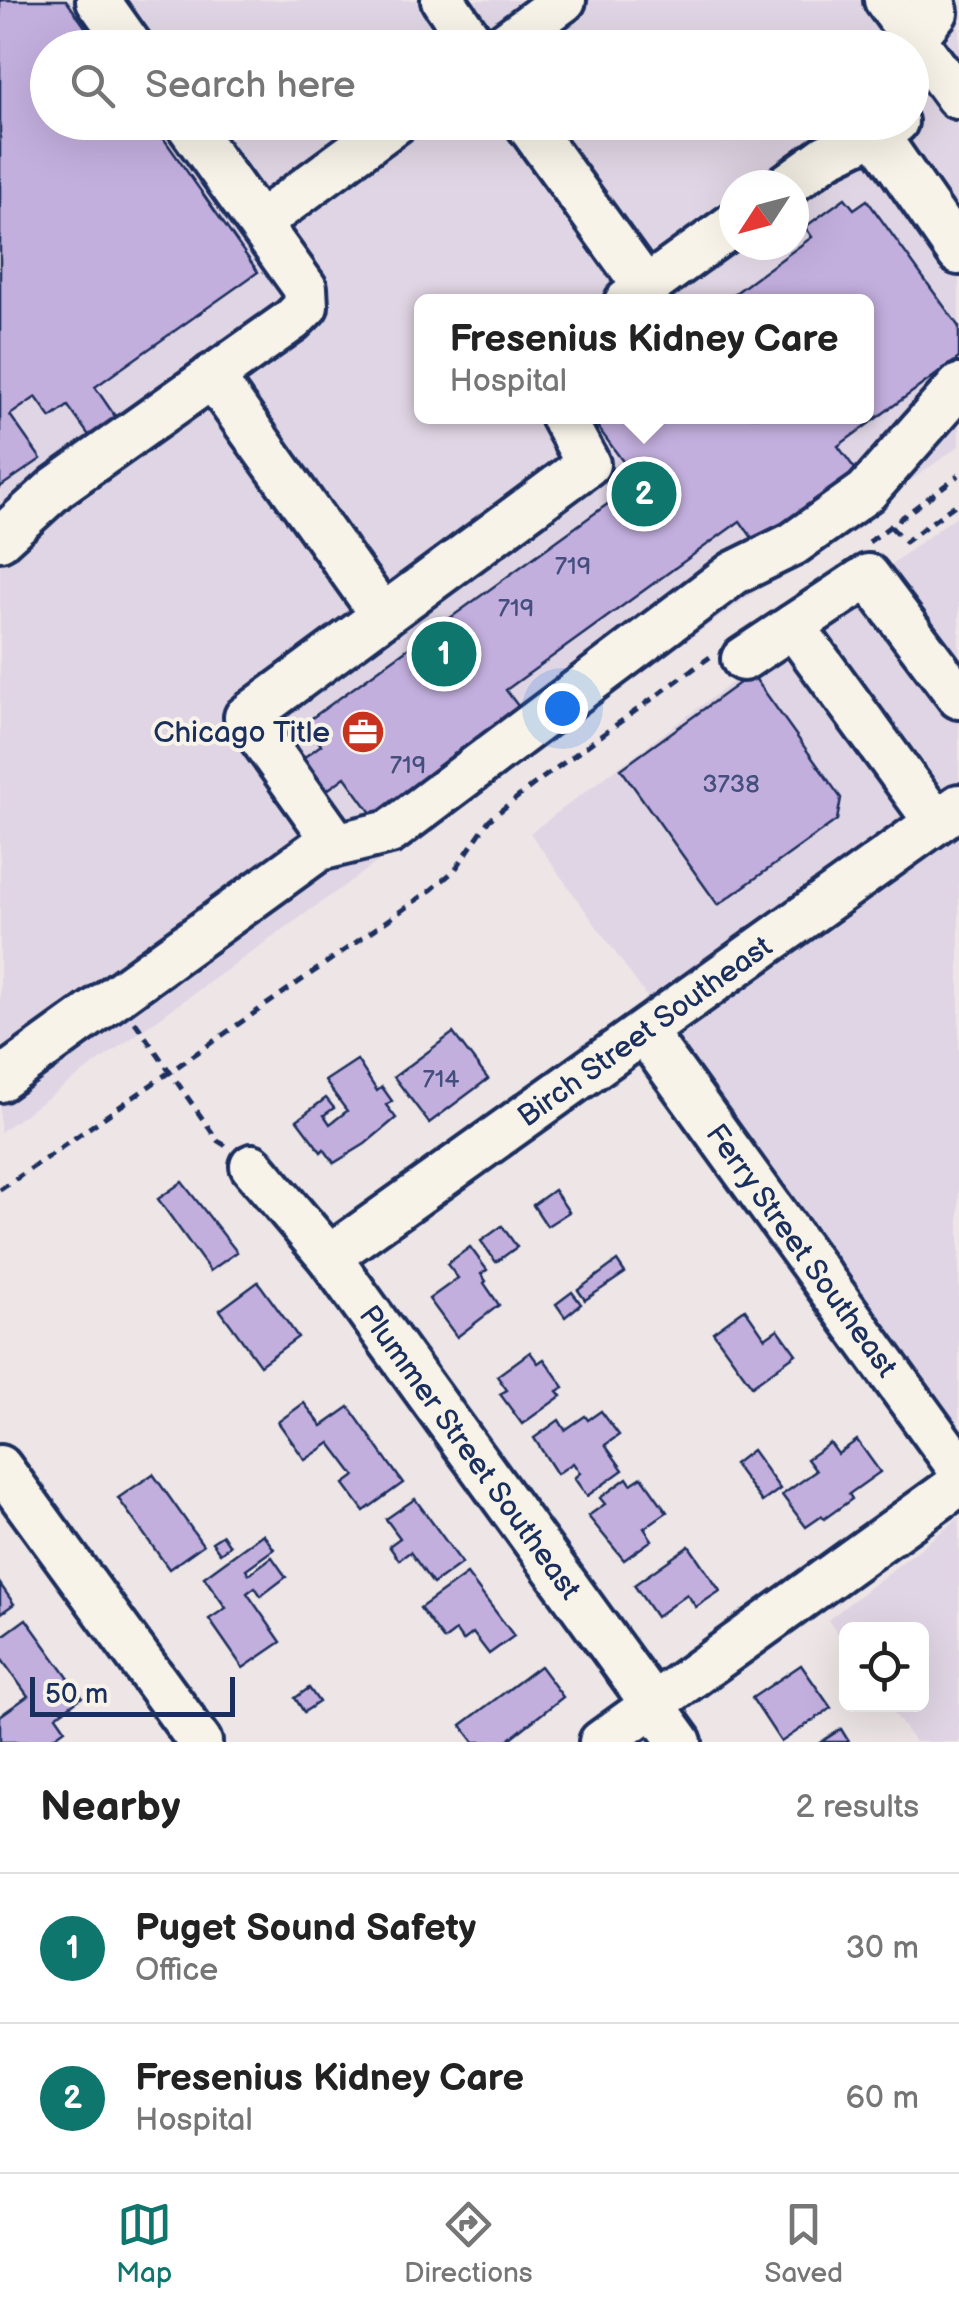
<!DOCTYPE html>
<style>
:root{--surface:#fff;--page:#f2f2f2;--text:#222;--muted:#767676;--line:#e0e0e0;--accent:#0f766e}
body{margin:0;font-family:"Balsamiq Sans",sans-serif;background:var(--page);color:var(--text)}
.controls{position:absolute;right:30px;bottom:30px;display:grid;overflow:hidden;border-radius:15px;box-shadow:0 10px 40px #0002}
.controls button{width:90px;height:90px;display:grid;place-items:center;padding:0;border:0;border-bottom:2px solid var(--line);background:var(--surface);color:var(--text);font:50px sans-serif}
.compass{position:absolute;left:719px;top:170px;width:90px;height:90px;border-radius:50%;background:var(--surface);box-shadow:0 10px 40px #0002;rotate:234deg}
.scale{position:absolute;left:30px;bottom:25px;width:205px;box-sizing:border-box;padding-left:10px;border:5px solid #1b2f5e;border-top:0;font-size:28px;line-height:35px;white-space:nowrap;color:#1b2f5e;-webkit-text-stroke:8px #f7f3e8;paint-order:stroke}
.you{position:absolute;left:562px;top:708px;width:35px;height:35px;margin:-25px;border:8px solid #fff;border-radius:50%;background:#1a73e8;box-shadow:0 0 0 15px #1a73e833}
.badge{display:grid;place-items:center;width:65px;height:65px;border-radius:50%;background:var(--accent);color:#fff;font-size:32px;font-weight:700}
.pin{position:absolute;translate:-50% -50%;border:5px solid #fff;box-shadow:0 2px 10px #0006}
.popup{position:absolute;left:414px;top:294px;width:460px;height:130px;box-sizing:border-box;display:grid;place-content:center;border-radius:15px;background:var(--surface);filter:drop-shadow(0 2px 8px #0005);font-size:32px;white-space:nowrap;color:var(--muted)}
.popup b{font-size:38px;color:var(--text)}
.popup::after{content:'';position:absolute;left:50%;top:100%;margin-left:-20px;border:20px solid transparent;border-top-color:var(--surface)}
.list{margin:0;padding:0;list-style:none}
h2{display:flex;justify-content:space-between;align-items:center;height:130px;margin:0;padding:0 40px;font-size:42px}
h2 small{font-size:32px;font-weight:400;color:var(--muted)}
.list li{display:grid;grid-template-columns:65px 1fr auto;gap:30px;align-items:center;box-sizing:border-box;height:150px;padding:0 40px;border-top:2px solid var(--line)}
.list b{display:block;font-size:38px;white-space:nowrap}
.list p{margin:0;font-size:32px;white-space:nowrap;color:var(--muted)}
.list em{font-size:32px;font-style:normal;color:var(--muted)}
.icon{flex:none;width:55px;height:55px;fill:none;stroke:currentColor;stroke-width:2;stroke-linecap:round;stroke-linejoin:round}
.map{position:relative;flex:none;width:959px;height:1742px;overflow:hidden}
.search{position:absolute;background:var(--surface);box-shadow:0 10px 40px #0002;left:30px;right:30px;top:30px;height:110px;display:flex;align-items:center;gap:25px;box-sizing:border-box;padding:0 35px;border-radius:55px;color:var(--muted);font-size:38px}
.sheet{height:430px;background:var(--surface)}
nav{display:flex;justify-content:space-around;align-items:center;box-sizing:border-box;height:140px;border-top:2px solid var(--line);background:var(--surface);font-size:28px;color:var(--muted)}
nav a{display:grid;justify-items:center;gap:5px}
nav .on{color:var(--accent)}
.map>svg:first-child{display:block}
</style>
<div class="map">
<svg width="959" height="1742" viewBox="0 0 959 1742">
<rect width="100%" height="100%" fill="#ede5e6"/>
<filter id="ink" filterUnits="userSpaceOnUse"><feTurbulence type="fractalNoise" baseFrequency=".01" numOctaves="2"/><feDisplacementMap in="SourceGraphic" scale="20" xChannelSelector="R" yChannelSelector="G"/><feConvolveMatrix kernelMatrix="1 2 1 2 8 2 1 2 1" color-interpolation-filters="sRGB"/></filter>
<g filter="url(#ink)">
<g fill="#e0d5e4" fill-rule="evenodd">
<path d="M0 0H959V446L0 1132ZM48 48H912V122H48ZM734 185H794V245H734ZM422 302H866V416H422Z"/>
<path d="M959 514V1434L530 833Z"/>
<path d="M959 1518V1742H915L888 1705 922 1704V1630H846V1646L828 1620Z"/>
</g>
<g fill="#c3afde" stroke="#1b2f5e" stroke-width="2.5">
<path d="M0 0H66L100 48H48V122H152L258 272 95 387 119 422 93 441 68 406 51 418 36 397 10 415 41 459 0 487Z"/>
<path d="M845 198 854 209 867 200 959 327V358L838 446 861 477 761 550 740 521 506 690 524 714 377 821 345 777 319 796 295 764 321 745 305 723 638 482 594 422 601 416H866V302H723L812 237 805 227Z"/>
<path d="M752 674 841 798 837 820 718 905 621 769Z"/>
<path d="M453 1033 488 1079 429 1123 394 1077Z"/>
<path d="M357 1060 377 1091 382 1087 392 1101 386 1105 396 1118 365 1144 334 1163 324 1149 321 1152 297 1120 326 1098 334 1108 324 1115 330 1124 347 1111 325 1081Z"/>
<path d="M182 1182 237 1252 210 1271 158 1199Z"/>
<path d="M554 1190 569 1212 547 1226 533 1205Z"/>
<path d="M502 1226 517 1247 496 1262 481 1241Z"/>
<path d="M470 1247 487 1270 481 1274 486 1281 484 1283 499 1305 457 1337 429 1299 458 1278 447 1264Z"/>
<path d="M617 1261 625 1273 585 1300 578 1290Z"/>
<path d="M258 1282 298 1337 260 1365 220 1310Z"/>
<path d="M572 1292 581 1304 565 1317 556 1304Z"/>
<path d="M745 1309 765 1338 778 1329 796 1354 752 1386 713 1332Z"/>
<path d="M530 1352 538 1363 544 1359 564 1387 557 1391 561 1396 522 1424 500 1394 507 1390 497 1376Z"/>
<path d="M304 1403 322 1426 349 1407 403 1483 364 1511 344 1484 355 1476 330 1443 305 1460 278 1422Z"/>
<path d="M601 1411 619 1435 605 1445 623 1470 587 1496 574 1478 580 1473 573 1463 557 1474 534 1438 559 1420 565 1430 585 1416 588 1420Z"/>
<path d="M857 1440 880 1472 849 1494 852 1499 824 1519 822 1516 806 1527 782 1495 816 1471 807 1459 830 1443 838 1454Z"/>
<path d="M752 1450 780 1489 762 1502 734 1464Z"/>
<path d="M153 1474 203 1545 169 1569 118 1498Z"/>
<path d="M642 1477 667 1512 644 1528 652 1540 624 1560 588 1516 605 1504 600 1498 627 1478 631 1484Z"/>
<path d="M415 1499 462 1563 433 1584 410 1552 399 1560 389 1546 400 1538 386 1519Z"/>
<path d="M263 1534 274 1549 246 1569 249 1574 272 1557 286 1577 261 1596 255 1587 247 1593 281 1642 243 1668 209 1619 226 1608 204 1577Z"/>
<path d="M223 1535 230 1546 220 1553 212 1542Z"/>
<path d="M689 1546 720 1591 696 1607 687 1594 656 1617 634 1585Z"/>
<path d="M467 1574 514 1636 489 1654 473 1633 463 1641 456 1631 444 1640 420 1608Z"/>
<path d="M0 1584 14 1604 0 1614Z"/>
<path d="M26 1619 82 1697 56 1716 65 1729 47 1742H0V1716L28 1696 0 1657V1638Z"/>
<path d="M801 1665 831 1708 781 1742 752 1698Z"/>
<path d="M540 1666 563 1697 506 1742H474L461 1725Z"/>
<path d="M309 1688 319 1702 304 1712 295 1698Z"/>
<path d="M841 1729 849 1742H821Z"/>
</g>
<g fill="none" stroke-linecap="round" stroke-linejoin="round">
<g stroke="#1b2f5e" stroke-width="50">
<g id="minor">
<path d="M98 0 132 48"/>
<path d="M443 0 476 48"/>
<path d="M886 0 957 97"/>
<path d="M914 39 936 12 933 0"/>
<path d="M499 48 564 0"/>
<path d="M526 122 646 288"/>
<path d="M875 132 959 253"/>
<path d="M787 185 827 156 896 122"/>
<path d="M259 223 396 122"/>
<path d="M626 302 734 224"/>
<path d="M212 376 383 616"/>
<path d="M0 539 57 487 292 320 306 306 305 288 186 122"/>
<path d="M793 626 936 822"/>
<path d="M743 659 868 576 959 697"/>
<path d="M335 842 246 717 588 464 562 416"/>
<path id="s1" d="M645 1033 959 1468"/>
<path d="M0 1080 319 849 390 832 734 573 793 544 866 492 959 386"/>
<path id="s2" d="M252 1166 329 1257 680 1742"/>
<path id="s3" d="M329 1257 959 806"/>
<path d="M0 1467 200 1742"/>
<path d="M601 1742 959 1484"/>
</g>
</g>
<g stroke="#1b2f5e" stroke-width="5" stroke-dasharray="10 8" stroke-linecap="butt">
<path d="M891 527 905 542 959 502"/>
<path d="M869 542 959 475"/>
<path d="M135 1022 218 1141 226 1146"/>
<path d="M0 1190 431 890 455 870 489 820 533 785 710 657"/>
</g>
<use href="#minor" stroke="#f7f3e8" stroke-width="42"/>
</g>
</g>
<defs>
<g id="office-disc" transform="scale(2.25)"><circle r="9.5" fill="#c8321e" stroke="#f7f3e8"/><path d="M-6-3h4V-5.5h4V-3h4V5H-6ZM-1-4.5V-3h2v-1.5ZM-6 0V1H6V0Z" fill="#fff"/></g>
</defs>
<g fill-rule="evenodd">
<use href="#office-disc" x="363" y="732"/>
</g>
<g text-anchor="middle" stroke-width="8" stroke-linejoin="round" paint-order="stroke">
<g font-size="25" fill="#454f7e">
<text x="573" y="574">719</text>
<text x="516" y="616">719</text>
<text x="408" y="773">719</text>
<text x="731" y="792">3738</text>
<text x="441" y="1087">714</text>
</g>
<g font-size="30" fill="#1b2f5e" stroke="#f7f3e8" text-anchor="end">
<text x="330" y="742">Chicago Title</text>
</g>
<g font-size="30" fill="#1b2f5e" stroke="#f7f3e8">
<text dy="10" stroke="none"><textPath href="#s3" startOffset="388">Birch Street Southeast</textPath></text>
<text dy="10" stroke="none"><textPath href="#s1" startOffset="268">Ferry Street Southeast</textPath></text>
<text dy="10" stroke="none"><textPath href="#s2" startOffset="360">Plummer Street Southeast</textPath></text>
</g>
</g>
</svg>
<div class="controls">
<button><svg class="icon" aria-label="locate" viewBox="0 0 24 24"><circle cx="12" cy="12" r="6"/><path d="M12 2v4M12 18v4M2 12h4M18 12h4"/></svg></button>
</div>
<svg class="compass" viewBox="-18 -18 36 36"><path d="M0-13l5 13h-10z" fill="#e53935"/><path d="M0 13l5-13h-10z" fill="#767676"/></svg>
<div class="scale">50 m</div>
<div class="you"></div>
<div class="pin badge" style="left:444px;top:654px">1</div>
<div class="pin badge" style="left:644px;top:494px">2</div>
<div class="popup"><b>Fresenius Kidney Care</b>Hospital</div>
<div class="search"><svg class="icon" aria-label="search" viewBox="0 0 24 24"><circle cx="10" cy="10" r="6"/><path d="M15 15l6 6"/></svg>Search here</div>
</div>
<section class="sheet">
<h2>Nearby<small>2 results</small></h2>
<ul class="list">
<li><span class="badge">1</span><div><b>Puget Sound Safety</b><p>Office</p></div><em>30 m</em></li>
<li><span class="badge">2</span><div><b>Fresenius Kidney Care</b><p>Hospital</p></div><em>60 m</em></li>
</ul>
</section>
<nav>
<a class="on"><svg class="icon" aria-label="map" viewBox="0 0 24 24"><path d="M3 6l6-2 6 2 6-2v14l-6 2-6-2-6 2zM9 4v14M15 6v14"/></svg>Map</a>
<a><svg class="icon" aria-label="directions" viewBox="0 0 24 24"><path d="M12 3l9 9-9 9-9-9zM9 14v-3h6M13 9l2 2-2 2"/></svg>Directions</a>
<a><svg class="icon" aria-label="saved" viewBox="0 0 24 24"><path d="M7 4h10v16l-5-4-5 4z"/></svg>Saved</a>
</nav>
